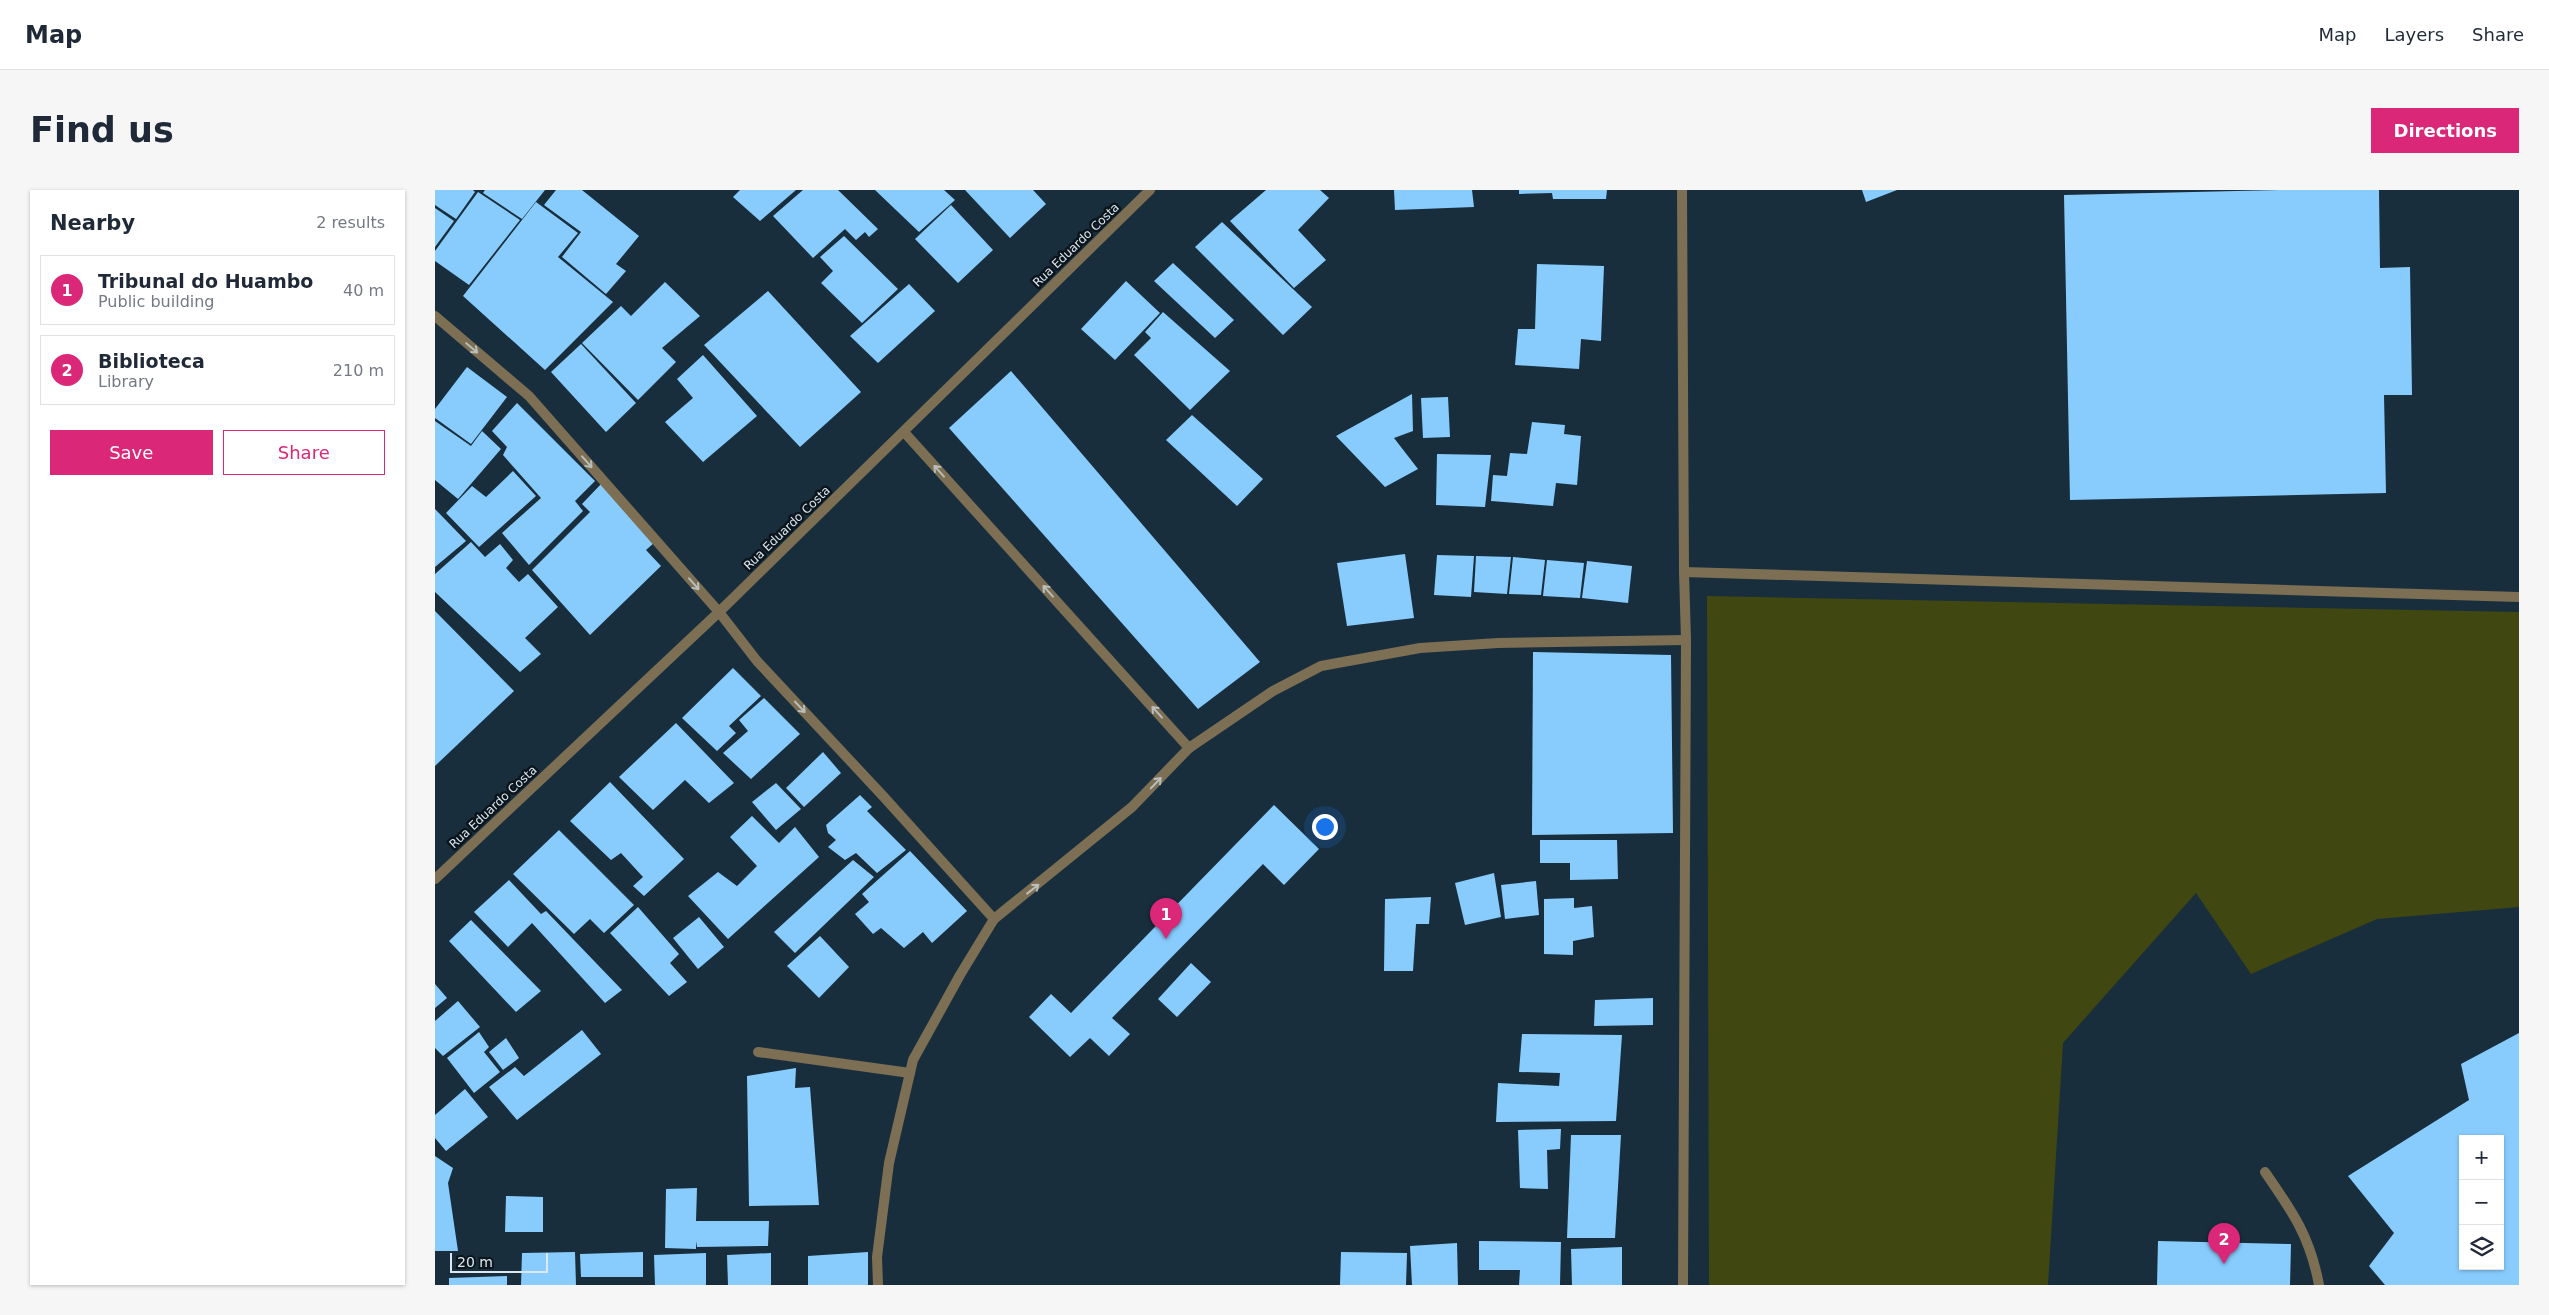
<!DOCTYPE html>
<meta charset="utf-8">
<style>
:root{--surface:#fff;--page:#f6f6f7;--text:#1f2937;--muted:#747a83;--line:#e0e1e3;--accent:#db2777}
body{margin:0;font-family:"DejaVu Sans",sans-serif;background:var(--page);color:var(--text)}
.controls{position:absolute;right:15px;bottom:15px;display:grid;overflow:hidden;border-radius:0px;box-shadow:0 1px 4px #0004}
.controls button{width:45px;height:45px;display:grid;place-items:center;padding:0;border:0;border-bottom:1px solid var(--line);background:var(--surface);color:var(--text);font:25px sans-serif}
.scale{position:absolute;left:15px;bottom:12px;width:98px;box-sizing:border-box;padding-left:5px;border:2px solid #dbe8f2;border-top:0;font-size:14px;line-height:18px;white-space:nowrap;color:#dbe8f2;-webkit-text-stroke:4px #0c151c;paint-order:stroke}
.you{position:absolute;left:889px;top:636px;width:18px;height:18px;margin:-12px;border:4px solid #fff;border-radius:50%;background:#1a73e8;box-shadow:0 0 0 8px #1a73e833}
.badge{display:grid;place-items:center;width:32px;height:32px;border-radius:50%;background:var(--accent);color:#fff;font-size:16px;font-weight:700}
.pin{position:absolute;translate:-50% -41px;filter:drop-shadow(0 1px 2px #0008)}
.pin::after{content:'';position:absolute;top:26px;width:18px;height:15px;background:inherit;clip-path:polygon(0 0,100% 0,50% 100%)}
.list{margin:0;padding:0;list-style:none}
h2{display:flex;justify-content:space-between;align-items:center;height:65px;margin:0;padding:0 20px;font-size:21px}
h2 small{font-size:16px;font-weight:400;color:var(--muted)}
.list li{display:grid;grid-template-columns:32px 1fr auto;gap:15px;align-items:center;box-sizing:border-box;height:70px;margin:0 10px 10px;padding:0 10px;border:1px solid var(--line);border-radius:0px}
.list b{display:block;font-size:19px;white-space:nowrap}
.list p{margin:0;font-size:16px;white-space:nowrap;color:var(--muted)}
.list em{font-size:16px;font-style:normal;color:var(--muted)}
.actions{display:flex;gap:10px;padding:15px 20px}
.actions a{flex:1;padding:11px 0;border:1px solid var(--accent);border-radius:0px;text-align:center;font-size:18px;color:var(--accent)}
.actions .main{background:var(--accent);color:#fff}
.icon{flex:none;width:28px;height:28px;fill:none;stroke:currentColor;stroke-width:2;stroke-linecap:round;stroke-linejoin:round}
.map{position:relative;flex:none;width:2084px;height:1095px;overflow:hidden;border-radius:0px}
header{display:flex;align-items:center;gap:30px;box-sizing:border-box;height:70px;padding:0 25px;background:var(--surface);border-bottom:1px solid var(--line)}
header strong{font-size:24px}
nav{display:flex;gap:28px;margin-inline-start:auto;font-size:18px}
.intro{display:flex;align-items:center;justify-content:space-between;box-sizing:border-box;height:120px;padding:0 30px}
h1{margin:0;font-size:35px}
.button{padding:12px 22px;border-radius:0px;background:var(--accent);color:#fff;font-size:18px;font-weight:700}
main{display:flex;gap:30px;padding:0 30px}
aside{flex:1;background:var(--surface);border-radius:0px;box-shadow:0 1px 4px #0004}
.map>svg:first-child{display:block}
</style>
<header>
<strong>Map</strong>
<nav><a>Map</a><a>Layers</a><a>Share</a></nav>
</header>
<div class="intro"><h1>Find us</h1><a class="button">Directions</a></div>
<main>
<aside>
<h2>Nearby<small>2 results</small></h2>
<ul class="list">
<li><span class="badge">1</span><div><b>Tribunal do Huambo</b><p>Public building</p></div><em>40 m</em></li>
<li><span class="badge">2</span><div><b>Biblioteca</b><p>Library</p></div><em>210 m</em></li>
</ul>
<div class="actions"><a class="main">Save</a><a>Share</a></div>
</aside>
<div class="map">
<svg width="2084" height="1095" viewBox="0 0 2084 1095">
<rect width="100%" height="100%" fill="#182e3d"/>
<path fill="#414710" d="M1272 406 2084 422V717L1942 729 1816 784 1761 703 1628 853 1613 1095H1274Z"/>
<g fill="#88ccfd" fill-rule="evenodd">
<path d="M0 0H38L40 2 21 29 0 15Z"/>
<path d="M50 0H110L87 29 48 3Z"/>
<path d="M121 0H147L204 46 181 74 191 81 171 104 127 67 146 42 109 15Z"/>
<path d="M305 0H361L325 31 298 7Z"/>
<path d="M368 0H403L443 39 434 47 430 42 421 50 410 39 378 68 338 26Z"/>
<path d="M440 0H509L520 10 484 42Z"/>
<path d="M530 0H598L611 14 575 48Z"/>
<path d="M831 0H885L894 8 863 40 891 70 859 98 795 31Z"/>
<path d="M959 0H1037L1039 17 960 20Z"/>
<path d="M1084 0H1172L1171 9H1118L1117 3 1084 4Z"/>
<path d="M1427 0H1462L1431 12Z"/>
<path d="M1844 0H1944L1945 78 1975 77 1977 205H1949L1951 303 1635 310 1629 5Z"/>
<path d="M43 2 85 30 34 95 0 71V61Z"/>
<path d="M101 12 143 43 123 67 178 112 110 180 28 106Z"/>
<path d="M516 15 558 60 523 93 480 49Z"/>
<path d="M0 18 19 31 0 57Z"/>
<path d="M787 32 877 117 848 145 760 57Z"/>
<path d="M409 46 463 99 427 133 386 93 398 81 385 67Z"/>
<path d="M738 73 799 130 780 148 719 91Z"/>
<path d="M1102 74 1169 76 1166 151 1146 149 1144 179 1080 175 1083 139H1100Z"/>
<path d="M691 91 725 123 680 170 646 139Z"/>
<path d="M230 92 265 126 227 158 241 172 203 210 147 153 186 116 196 126Z"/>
<path d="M474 94 500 121 443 173 415 146Z"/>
<path d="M333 101 426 202 365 257 269 155Z"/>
<path d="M728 122 795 181 755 220 699 165 716 148 710 142Z"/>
<path d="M146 154 201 213 171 242 116 182Z"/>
<path d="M268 165 322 226 268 272 230 232 258 208 242 189Z"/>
<path d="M32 177 72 207 36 254 0 228V219Z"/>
<path d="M576 181 825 472 763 519 514 238Z"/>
<path d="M977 204 978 241 959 248 983 279 950 297 901 246Z"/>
<path d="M1013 207 1015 247 988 248 986 208Z"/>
<path d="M82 213 160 291 140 311 148 321 94 375 67 343 106 308 68 265 72 257 57 241Z"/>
<path d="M757 225 828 289 802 316 731 250Z"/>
<path d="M0 231 36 256 47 241 66 259 23 309 0 290Z"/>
<path d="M1097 232 1130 235 1129 244 1146 246 1142 295 1121 293 1118 316 1056 311 1058 285 1072 286 1075 263 1092 264Z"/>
<path d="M1002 264 1056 265 1050 317 1001 315Z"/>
<path d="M78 281 101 306 44 357 11 323 37 296 51 307Z"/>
<path d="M167 293 220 352 211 360 226 376 155 445 97 380 155 322 147 314Z"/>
<path d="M0 319 31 351 0 377Z"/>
<path d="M36 352 50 367 65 354 78 370 71 378 84 392 93 384 123 417 90 448 106 464 85 482 0 402V384Z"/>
<path d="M970 364 979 428 912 436 902 373Z"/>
<path d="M1002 365 1039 366 1036 407 999 405Z"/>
<path d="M1041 366 1076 367 1072 404 1039 402Z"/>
<path d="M1078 367 1110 370 1106 405 1074 404Z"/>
<path d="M1112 370 1149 373 1145 408 1108 406Z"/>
<path d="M1152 371 1197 376 1193 413 1147 408Z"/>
<path d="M0 421 79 501 0 576Z"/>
<path d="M1098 462 1236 465 1238 643 1097 645Z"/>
<path d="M298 478 326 506 294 536 301 543 282 561 247 528Z"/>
<path d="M329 508 365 544 316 589 288 563 313 541 304 530Z"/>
<path d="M241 533 299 593 274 613 250 590 218 620 184 587Z"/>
<path d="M388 562 406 583 369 617 351 598Z"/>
<path d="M175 592 249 669 209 706 198 696 208 687 186 663 176 670 135 631Z"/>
<path d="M341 593 366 619 341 640 317 612Z"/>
<path d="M425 605 437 617 432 621 471 660 442 683 421 663 410 670 393 657 401 650 393 643 391 635Z"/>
<path d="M839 615 884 659 849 695 828 674 677 828 695 844 674 866 655 848 635 867 594 827 616 804 636 823Z"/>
<path d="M317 626 344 653 360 637 384 667 293 749 253 706 283 682 302 696 322 676 295 647Z"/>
<path d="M124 640 199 715 169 743 155 729 139 744 78 684Z"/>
<path d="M1105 650H1182L1183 689 1135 690V673H1105Z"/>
<path d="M475 661 532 721 497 753 488 742 469 758 446 738 438 744 420 724 434 712 427 704Z"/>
<path d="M418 670 439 687 360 763 339 742Z"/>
<path d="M1059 683 1066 727 1030 735 1020 693Z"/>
<path d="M74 690 106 724 111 721 187 800 170 813 97 733 73 757 39 722Z"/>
<path d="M1101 691 1104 725 1070 729 1066 695Z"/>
<path d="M996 707 994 734H981L978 781H949L950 709Z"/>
<path d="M1139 708V718L1157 716 1159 747 1138 751V765L1109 764V709Z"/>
<path d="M203 717 244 764 235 773 252 792 234 806 175 743Z"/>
<path d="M264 727 289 757 263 779 238 748Z"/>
<path d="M36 730 106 801 81 822 14 751Z"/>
<path d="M385 746 414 777 384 808 352 776Z"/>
<path d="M756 773 776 792 742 827 723 809Z"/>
<path d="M0 794 12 808 0 818Z"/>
<path d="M1218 808V835L1159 836 1160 810Z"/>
<path d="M23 811 45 837 8 866 0 858V831Z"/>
<path d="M147 840 166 864 82 930 54 897 80 877 89 886Z"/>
<path d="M44 842 54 857 49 862 65 882 39 903 12 868Z"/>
<path d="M2084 843V1095H1950L1934 1076 1959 1043 1913 986 2034 910 2026 874ZM2028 949H2065V1076H2028Z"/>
<path d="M1087 844 1187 845 1181 931 1061 932 1063 893 1124 896 1125 883 1084 882Z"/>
<path d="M71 848 84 868 68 880 54 862Z"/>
<path d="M361 878 360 898 375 897 384 1015 314 1016 312 886Z"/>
<path d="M30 899 53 927 11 961 0 948V925Z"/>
<path d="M1126 939 1125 959 1112 960 1113 999 1085 998 1083 940Z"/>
<path d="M1136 945H1186L1180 1048H1132Z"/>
<path d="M0 966 18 978 13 993 23 1061H0Z"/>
<path d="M262 998 261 1031H334L333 1056 262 1057 261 1051V1059L230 1058 231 999Z"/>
<path d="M71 1006 108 1007V1042H70Z"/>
<path d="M1044 1051 1126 1052 1125 1095H1084L1085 1080H1044Z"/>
<path d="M1723 1051 1856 1054 1855 1095H1722Z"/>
<path d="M1022 1053 1023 1095H977L975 1056Z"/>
<path d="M1187 1057V1095H1137L1136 1059Z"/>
<path d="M140 1062 141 1095H86L87 1063Z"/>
<path d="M208 1062V1087H146L145 1064Z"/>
<path d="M433 1062V1095H373V1066Z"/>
<path d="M906 1062 972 1063 971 1095H905Z"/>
<path d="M271 1063V1095H220L219 1065Z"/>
<path d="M336 1063V1095H293L292 1065Z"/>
<path d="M72 1086V1095H14V1088Z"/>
</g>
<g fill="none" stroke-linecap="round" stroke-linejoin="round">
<g stroke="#7d6f53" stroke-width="10">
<path d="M1249 382 2084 407"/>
<path d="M323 862 475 883"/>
<path d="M1830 982C1857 1021 1875 1046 1884 1095"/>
</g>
<g stroke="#7d6f53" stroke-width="10">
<path d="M1247 0 1249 382 1251 450 1248 1095"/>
<path d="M0 126 94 206 284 422 322 471 448 606 559 729"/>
<path d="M469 242 754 558"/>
<path d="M443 1095 442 1067 454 973 478 870 525 785 559 729 697 617 754 558 838 501 886 476 985 458 1063 453 1251 450"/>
</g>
<path stroke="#7d6f53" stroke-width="10" d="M0 689 284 422 715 0"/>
</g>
<defs><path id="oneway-shaft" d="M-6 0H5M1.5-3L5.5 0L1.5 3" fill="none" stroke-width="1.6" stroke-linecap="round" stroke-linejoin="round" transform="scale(1.25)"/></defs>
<g stroke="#babeba">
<use href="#oneway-shaft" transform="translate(37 158) rotate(40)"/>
<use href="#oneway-shaft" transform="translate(152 272) rotate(49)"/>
<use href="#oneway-shaft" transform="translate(504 281) rotate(-132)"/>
<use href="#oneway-shaft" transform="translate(259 394) rotate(49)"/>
<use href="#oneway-shaft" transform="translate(613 401) rotate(-132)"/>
<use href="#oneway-shaft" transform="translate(365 517) rotate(47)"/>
<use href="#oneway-shaft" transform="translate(722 522) rotate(-132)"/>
<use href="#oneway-shaft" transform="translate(721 593) rotate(-46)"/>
<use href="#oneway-shaft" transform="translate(598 699) rotate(-38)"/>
</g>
<g text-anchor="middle" stroke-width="5" stroke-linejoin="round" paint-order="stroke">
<g font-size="12" fill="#dbe8f2" stroke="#0c151c">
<text transform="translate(641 55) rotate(-44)" y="4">Rua Eduardo Costa</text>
<text transform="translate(352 338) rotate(-44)" y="4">Rua Eduardo Costa</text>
<text transform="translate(58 617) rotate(-43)" y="4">Rua Eduardo Costa</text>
</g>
</g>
</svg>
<div class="controls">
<button>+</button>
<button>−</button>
<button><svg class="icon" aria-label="layers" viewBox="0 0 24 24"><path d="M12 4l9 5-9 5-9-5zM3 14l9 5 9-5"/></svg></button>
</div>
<div class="scale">20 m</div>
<div class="you"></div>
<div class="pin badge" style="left:731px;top:749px">1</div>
<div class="pin badge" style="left:1789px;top:1074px">2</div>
</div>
</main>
